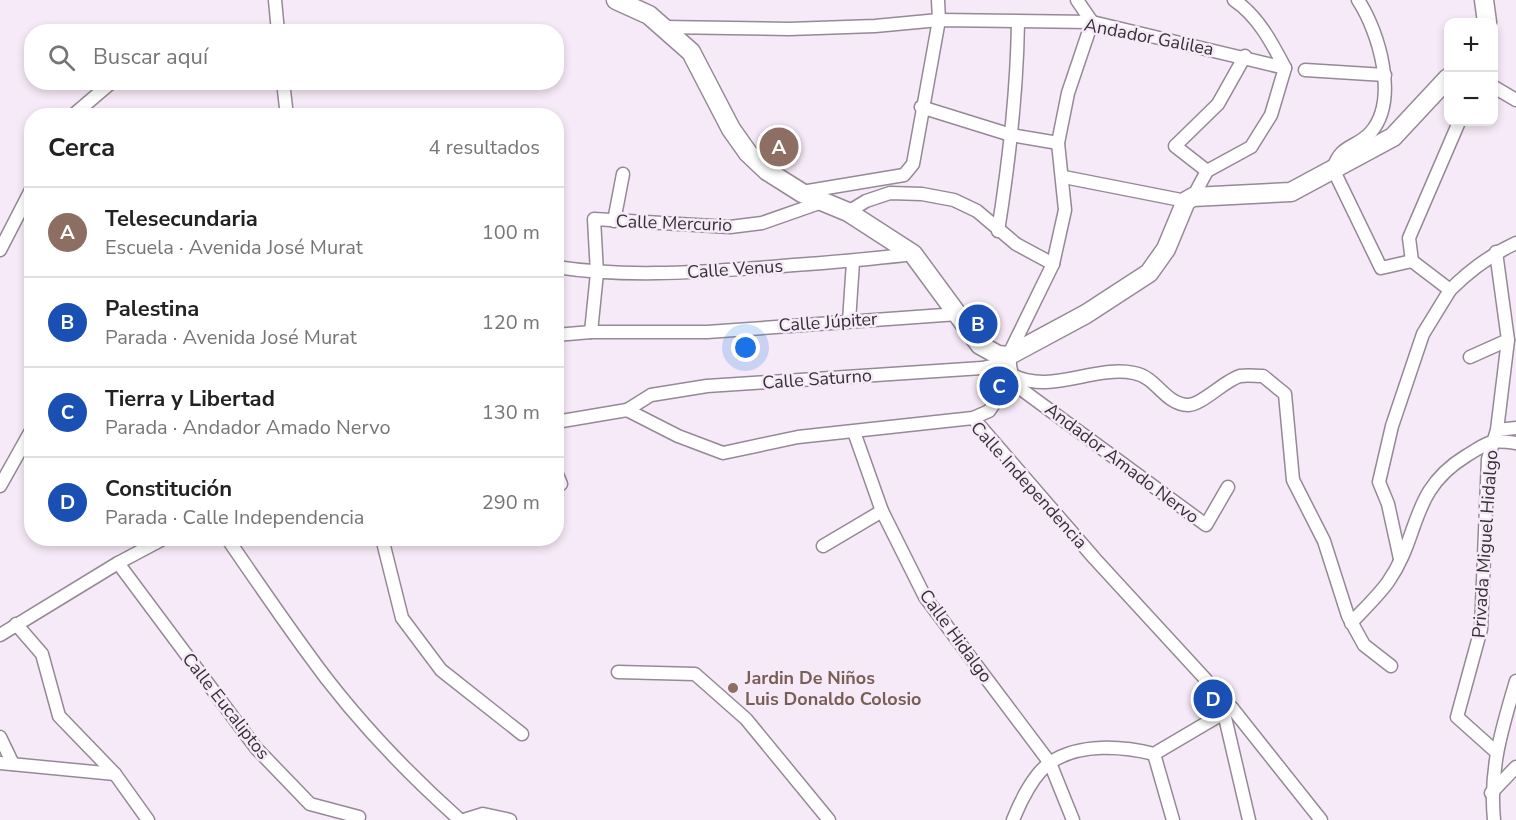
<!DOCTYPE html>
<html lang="es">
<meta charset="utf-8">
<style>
:root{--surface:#fff;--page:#f2f2f2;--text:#222;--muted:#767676;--line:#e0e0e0;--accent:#d93025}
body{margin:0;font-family:"Nunito Sans",sans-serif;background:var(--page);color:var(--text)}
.controls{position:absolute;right:18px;top:18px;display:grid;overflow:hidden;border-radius:12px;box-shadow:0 3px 9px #0003}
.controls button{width:54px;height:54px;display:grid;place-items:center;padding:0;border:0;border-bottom:2px solid var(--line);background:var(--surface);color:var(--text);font:30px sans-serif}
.you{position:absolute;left:746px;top:348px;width:21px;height:21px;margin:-15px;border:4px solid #fff;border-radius:50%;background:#1a73e8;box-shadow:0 0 0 9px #1a73e833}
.badge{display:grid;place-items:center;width:39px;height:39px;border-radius:50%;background:var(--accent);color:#fff;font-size:20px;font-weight:700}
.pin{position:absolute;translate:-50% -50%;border:3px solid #fff;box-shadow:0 2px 6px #0006}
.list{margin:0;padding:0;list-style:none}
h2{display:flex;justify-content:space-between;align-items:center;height:78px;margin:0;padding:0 24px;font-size:26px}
h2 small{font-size:20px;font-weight:400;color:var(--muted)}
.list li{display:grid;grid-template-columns:39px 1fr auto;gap:18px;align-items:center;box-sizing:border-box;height:90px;padding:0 24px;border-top:2px solid var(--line)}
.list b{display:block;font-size:22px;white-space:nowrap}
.list p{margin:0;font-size:20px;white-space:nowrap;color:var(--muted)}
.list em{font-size:20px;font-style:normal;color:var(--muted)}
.icon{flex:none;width:33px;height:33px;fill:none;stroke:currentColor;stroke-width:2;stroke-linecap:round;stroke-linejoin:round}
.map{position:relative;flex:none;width:1516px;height:820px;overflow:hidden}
.search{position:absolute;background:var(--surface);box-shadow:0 3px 9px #0003;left:24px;top:24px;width:540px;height:66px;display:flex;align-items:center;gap:15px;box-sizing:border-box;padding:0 21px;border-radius:24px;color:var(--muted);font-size:22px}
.panel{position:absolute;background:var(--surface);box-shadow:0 3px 9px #0003;left:24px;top:108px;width:540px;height:438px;border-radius:24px}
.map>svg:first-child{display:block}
</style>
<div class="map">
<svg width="1516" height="820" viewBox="0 0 1516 820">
<rect width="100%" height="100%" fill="#f7eaf8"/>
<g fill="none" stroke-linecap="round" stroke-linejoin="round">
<g stroke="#958996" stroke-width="15">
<g id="street">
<path d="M275 0 278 32"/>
<path d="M1358 0C1379 32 1399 99 1371 132 1356 149 1341 143 1333 169L1381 268 1412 261"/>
<path d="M663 27 789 29 875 26 939 20 1092 22 1285 68"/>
<path d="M1305 70 1385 75"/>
<path d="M283 82 287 116"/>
<path d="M1494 87 1516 100"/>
<path d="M921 107 1011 135 1058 143"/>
<path d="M72 116 112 82"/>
<path d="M1459 122 1409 238 1412 261 1450 290C1470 270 1490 255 1516 243"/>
<path d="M1207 171 1251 147 1271 115 1285 68C1272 43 1258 16 1234 0"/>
<path d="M1207 171 1175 146 1218 104 1245 56"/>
<path d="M1064 177 1186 201"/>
<path d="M802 192 904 175 913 164 939 20 938 0"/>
<path d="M1193 197 1207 171"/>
<path d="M848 212 866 201 890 193 922 194 954 200 977 211 1016 244 1053 264"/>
<path d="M614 221 623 174"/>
<path d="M998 231C1009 162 1017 93 1018 22"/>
<path d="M0 250 32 188"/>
<path d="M556 267C628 278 699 272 771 267 819 263 866 260 913 254"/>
<path d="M849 321 853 262"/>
<path d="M591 332 597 273 594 219 730 227 762 223 822 202"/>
<path d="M556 335 591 332H707L958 314"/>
<path d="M1470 357 1508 340"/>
<path d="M1012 375C1051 395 1093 365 1134 373 1157 377 1164 404 1188 405 1202 405 1225 380 1240 376 1247 375 1256 376 1263 376L1285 394 1293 480 1324 541 1348 616 1364 645 1391 666"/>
<path d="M1010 381 1206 525 1228 487"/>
<path d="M627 410 651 395 707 386 982 368 1010 362"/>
<path d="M973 418 1095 559 1232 708 1321 820"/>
<path d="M556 422 627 410 678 436 723 453 798 437 973 418 989 411 1010 381 1012 375 1008 356 1053 264 1065 210 1058 143 1068 93 1092 22 1077 0"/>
<path d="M1497 430 1516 428"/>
<path d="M854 432 882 511 925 597 1050 763 1073 820"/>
<path d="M556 472 561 484"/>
<path d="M0 486 32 429"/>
<path d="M227 538C253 576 279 614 306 651 350 713 404 770 460 820"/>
<path d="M382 538 402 618 441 670 522 734"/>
<path d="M823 546 882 511"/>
<path d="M1400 559 1388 504 1379 482 1392 426 1423 334 1450 290"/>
<path d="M118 563 256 748 310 804 359 817"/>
<path d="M1351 623C1364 609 1378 596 1388 582 1421 535 1409 491 1466 456 1489 442 1489 439 1516 443"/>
<path d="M16 624 42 654 59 716 115 774 148 820"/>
<path d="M0 635 118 563 165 538"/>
<path d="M618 672 695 674 746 719 829 820"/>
<path d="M1224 713 1249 820"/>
<path d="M0 737 13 764"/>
<path d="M1495 751 1457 717 1481 629 1488 459 1497 430 1508 340 1496 252"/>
<path d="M1154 754 1173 820"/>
<path d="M0 763 115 774"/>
<path d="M1491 793 1516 767"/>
<path d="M464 820 483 814 510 820"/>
<path d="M1013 820C1020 802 1034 773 1051 762 1080 743 1122 746 1154 754L1232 708"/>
<path d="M1494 820C1489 770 1502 728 1516 681"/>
</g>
</g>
<g stroke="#958996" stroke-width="21">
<g id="secondary">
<path d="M616 0 649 15 691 52 731 129 748 153 767 171 802 193 848 212 913 254 980 345 998 355 1008 356 1086 314 1149 273 1166 249 1186 201 1193 197 1291 192 1393 137 1448 78"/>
<path d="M1484 0 1487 22"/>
</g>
</g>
<use href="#street" stroke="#fff" stroke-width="12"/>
<use href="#secondary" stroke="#fff" stroke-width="18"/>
</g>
<circle fill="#8d6e63" stroke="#f7eaf8" stroke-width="2" cx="733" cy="688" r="6"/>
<g text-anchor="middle" stroke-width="5" stroke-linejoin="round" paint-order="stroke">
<g font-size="18" fill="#353136" stroke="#f7eaf8">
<text transform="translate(1149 37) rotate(11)" y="6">Andador Galilea</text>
<text transform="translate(674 223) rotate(2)" y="6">Calle Mercurio</text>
<text transform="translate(735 269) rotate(-4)" y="6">Calle Venus</text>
<text transform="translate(828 322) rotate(-4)" y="6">Calle Júpiter</text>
<text transform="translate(817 379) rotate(-4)" y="6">Calle Saturno</text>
<text transform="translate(1122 463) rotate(37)" y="6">Andador Amado Nervo</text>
<text transform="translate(1029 485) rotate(48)" y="6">Calle Independencia</text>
<text transform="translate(1485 544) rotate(-86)" y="6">Privada Miguel Hidalgo</text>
<text transform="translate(956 636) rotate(54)" y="6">Calle Hidalgo</text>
<text transform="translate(226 706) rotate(52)" y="6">Calle Eucaliptos</text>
</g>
<g font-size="18" font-weight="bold" fill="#785e54" stroke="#f7eaf8" text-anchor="start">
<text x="745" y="684">Jardin De Niños<tspan x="745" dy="21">Luis Donaldo Colosio</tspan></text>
</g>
</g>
</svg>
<div class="controls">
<button>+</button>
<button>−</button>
</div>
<div class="you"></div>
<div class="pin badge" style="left:779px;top:147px;background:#8d6e63">A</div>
<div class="pin badge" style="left:978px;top:324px;background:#1a4fb4">B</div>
<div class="pin badge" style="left:999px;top:386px;background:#1a4fb4">C</div>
<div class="pin badge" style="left:1213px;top:699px;background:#1a4fb4">D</div>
<div class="search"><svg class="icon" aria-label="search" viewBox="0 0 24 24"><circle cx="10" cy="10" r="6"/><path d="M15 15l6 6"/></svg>Buscar aquí</div>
<section class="panel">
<h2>Cerca<small>4 resultados</small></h2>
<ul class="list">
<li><span class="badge" style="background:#8d6e63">A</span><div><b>Telesecundaria</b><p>Escuela · Avenida José Murat</p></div><em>100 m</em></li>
<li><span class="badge" style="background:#1a4fb4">B</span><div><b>Palestina</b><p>Parada · Avenida José Murat</p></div><em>120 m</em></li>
<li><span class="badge" style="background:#1a4fb4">C</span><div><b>Tierra y Libertad</b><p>Parada · Andador Amado Nervo</p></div><em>130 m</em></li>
<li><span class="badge" style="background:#1a4fb4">D</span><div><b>Constitución</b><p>Parada · Calle Independencia</p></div><em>290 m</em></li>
</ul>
</section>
</div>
